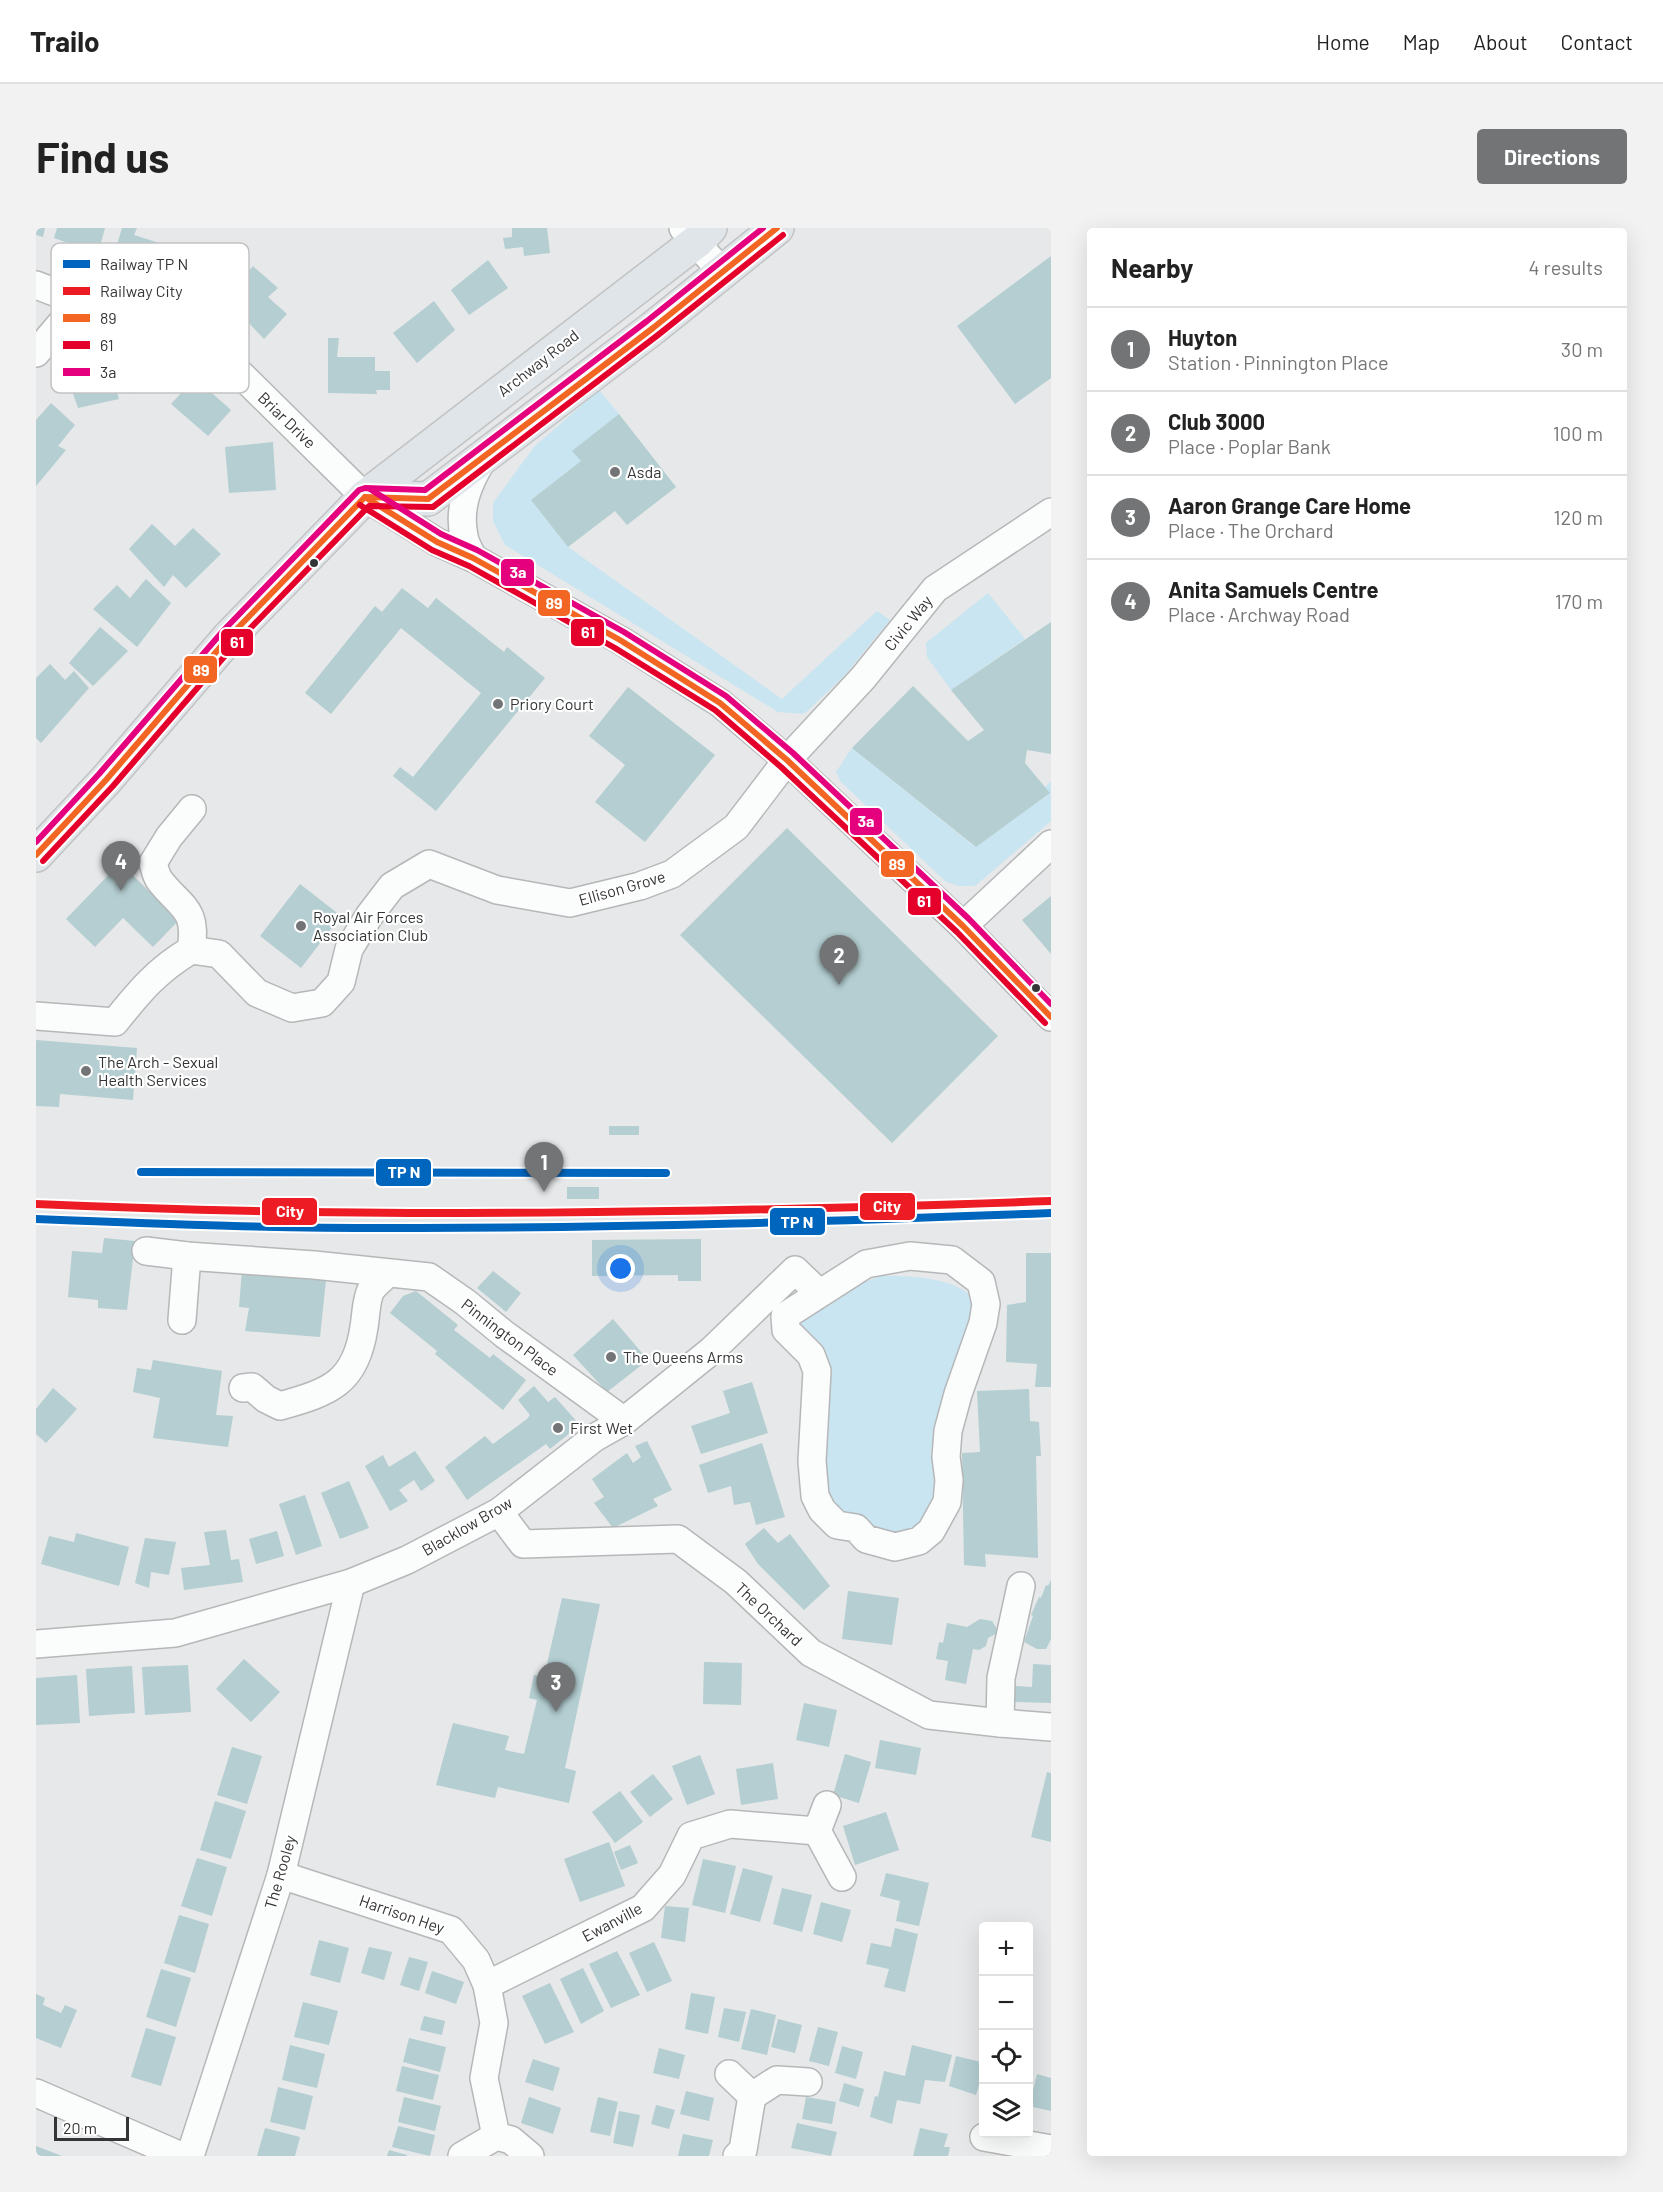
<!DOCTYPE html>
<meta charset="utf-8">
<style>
:root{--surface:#fff;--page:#f2f2f2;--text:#222;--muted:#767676;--line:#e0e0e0;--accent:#727475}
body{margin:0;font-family:Barlow,sans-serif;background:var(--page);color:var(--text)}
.controls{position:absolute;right:18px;bottom:18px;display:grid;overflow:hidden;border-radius:6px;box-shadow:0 6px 24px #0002}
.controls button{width:54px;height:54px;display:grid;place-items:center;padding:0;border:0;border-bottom:2px solid var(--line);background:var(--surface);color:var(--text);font:30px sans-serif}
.scale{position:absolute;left:18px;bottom:15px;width:75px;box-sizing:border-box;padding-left:6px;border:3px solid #343536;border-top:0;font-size:16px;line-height:21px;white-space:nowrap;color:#343536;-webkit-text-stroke:4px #fff;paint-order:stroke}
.you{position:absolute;left:585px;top:1041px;width:21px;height:21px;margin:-15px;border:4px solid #fff;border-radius:50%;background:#1a73e8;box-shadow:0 0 0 9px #1a73e833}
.badge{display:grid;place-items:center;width:39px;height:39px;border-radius:50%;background:var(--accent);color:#fff;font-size:20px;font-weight:700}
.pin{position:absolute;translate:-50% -50px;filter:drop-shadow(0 2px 3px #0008)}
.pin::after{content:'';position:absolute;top:32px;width:21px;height:18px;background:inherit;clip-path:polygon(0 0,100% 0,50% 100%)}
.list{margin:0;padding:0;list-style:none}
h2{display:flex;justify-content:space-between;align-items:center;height:78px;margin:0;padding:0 24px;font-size:26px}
h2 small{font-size:20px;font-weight:400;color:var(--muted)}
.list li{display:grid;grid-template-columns:39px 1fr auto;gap:18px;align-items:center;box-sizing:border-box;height:84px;padding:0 24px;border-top:2px solid var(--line)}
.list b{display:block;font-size:22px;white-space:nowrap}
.list p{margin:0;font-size:20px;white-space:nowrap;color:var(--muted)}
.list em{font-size:20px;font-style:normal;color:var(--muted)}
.icon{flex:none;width:33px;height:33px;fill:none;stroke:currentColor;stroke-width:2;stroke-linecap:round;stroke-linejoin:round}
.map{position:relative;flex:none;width:1015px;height:1928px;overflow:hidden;border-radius:6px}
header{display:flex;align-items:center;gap:36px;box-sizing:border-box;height:84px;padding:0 30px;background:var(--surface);border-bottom:2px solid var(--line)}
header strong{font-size:28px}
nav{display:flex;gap:33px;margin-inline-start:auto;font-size:21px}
.intro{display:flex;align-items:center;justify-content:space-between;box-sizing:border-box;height:144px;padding:0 36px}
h1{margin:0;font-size:42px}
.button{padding:15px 27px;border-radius:6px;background:var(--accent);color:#fff;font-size:21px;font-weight:700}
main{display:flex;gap:36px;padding:0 36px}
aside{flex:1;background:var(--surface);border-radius:6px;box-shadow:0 6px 24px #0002}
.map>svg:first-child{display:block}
</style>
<header>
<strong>Trailo</strong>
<nav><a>Home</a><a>Map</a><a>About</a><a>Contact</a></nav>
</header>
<div class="intro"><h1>Find us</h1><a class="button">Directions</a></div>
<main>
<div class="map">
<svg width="1015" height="1928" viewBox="0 0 1015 1928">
<rect width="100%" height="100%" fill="#e6e8e9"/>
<g fill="#c8e5f1">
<path d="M563 162 583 186 537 223 545 233 495 272 532 319 746 471 841 383 854 392 808 448 768 486 742 484 469 317 457 293V275L498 219Z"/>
<path d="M952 365 989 411 915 462 891 429 890 415Z"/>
<path d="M816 520 939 619 1014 565 1009 559 1015 553V593L939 658H922L909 653 804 553 800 544Z"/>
<path d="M847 1048C874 1048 928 1049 942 1077L897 1205 895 1223 903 1262 886 1298 862 1310 820 1292 809 1284 800 1276 788 1255 794 1139C788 1121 764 1112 763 1095L815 1057Z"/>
</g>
<g fill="#b4ced1">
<path d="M0 0H9L7 9 0 7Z"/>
<path d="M21 0H69L62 26 18 10Z"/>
<path d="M86 0H101L98 7 133 18 120 51 76 33Z"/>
<path d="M476 0H511L514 25 488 28 487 19 469 21 467 10 476 9Z"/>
<path d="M1015 28V150L979 176 921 98Z"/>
<path d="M452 32 472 60 433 87 415 62Z"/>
<path d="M217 38 242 60 232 69 251 86 228 111 189 70Z"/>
<path d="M398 73 419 102 381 135 357 105Z"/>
<path d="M292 110H303L301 129H339V143H354V162H340L341 166 292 165Z"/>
<path d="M96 122 97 126 108 124V130L119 127 127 156 95 166 94 157 80 161 83 171 42 180 32 151 41 138Z"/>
<path d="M159 150 195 182 172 208 135 176Z"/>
<path d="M15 175 39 197 22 218 30 222 0 258V192Z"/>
<path d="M583 186 640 259 591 297 579 283 532 319 495 272 545 233 536 223Z"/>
<path d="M237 214 240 262 193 265 189 219Z"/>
<path d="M116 296 139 318 157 300 185 326 150 360 137 347 128 359 93 321Z"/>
<path d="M110 351 135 375 101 419 57 381 81 357 94 370Z"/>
<path d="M366 360 392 380 400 370 468 424 471 419 509 450 400 583 357 548 364 539 377 549 445 465 365 400 295 486 269 465 339 378 346 384Z"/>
<path d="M1015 394V526L991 522 989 535 1014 565 940 619 816 520 877 458 932 513 948 502 915 462Z"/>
<path d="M64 399 92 423 57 458 33 435Z"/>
<path d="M14 436 29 452 38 443 53 460 5 515 0 510V450Z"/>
<path d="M592 459 679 527 609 614 559 574 589 537 553 508Z"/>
<path d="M751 600 962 808 856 915 644 707Z"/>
<path d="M84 635 143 692 117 719 87 690 59 719 30 691Z"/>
<path d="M264 656 305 688 265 740 224 708Z"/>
<path d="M1015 668V726L986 692Z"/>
<path d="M0 812 101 820 97 872 24 866 23 879 0 878Z"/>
<rect x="573" y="898" width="30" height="9"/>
<rect x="531" y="959" width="32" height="12"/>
<path d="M68 1010 99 1013 91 1082 62 1080V1072L32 1069 36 1023 66 1025Z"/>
<path d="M665 1011V1053H642V1047L556 1048V1012Z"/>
<path d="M990 1025H1015V1159H999L1001 1136 970 1134 971 1077 990 1074Z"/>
<path d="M206 1042 290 1052 284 1109 209 1103 213 1080 203 1079Z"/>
<path d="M457 1043 485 1065 470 1084 441 1060Z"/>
<path d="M380 1063 422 1097 418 1102 454 1130 457 1126 490 1152 467 1182 399 1126 401 1123 354 1085 367 1068Z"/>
<path d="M577 1091 612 1132 571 1164 537 1127Z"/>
<path d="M117 1132 186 1143 180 1187 197 1188 192 1219 117 1210 124 1170 97 1164 101 1140 115 1142Z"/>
<path d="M716 1154 732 1205 665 1226 655 1198 694 1185 687 1163Z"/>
<path d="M498 1158 512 1174 519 1169 544 1197 514 1221 510 1216 431 1272 409 1239 449 1208 457 1216 491 1191 494 1187 482 1172Z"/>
<path d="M17 1160 41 1181 10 1215 0 1206V1181Z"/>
<path d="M993 1161 994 1193 1003 1194 1005 1228H1000L1002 1330 949 1326 950 1339 928 1337 926 1225 944 1224 941 1163Z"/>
<path d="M611 1213 636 1262 617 1271 622 1278 577 1300 558 1275 568 1269 556 1251 591 1225 597 1235 605 1229 599 1218Z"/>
<path d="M726 1215 749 1289 720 1297 714 1274 698 1277 695 1258 672 1265 663 1237Z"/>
<path d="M379 1223 399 1253 385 1263 378 1252 363 1262 372 1273 354 1283 329 1238 347 1227 353 1239Z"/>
<path d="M313 1253 333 1300 304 1311 285 1265Z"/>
<path d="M269 1267 286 1318 260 1327 243 1276Z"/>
<path d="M728 1300 742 1315 754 1306 794 1358 768 1382 722 1336 709 1316Z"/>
<path d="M190 1302 195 1332 203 1331 207 1354 148 1362 145 1340 174 1337 168 1304Z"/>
<path d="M241 1303 248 1328 220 1336 213 1311Z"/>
<path d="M40 1305 93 1319 83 1358 5 1336 13 1308 38 1314Z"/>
<path d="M109 1310 140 1314 133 1347 115 1344 113 1360 99 1355Z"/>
<path d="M1015 1352V1411L1010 1421H1001L988 1414 997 1388 995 1387 1003 1369 1005 1370 1010 1357 1012 1358Z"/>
<path d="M812 1363 863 1370 856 1417 806 1411Z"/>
<path d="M526 1370 564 1376 529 1540 540 1543 533 1575 462 1559 459 1570 400 1557 417 1495 473 1508 469 1522 488 1526 501 1472 493 1470 498 1447 508 1449Z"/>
<path d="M944 1391 956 1393 963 1404 952 1410 950 1418 943 1422 937 1421 930 1456 909 1452 912 1433 900 1431 903 1414 907 1415 911 1395 931 1399Z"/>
<path d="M208 1431 244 1464 215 1494 180 1461Z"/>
<path d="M668 1434 706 1435 705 1477 667 1476Z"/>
<path d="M997 1436 1015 1437V1475L978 1474 979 1458 996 1459Z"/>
<path d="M152 1437 155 1484 109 1487 106 1439Z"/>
<path d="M96 1438 99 1485 53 1488 50 1441Z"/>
<path d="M41 1447 44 1495 0 1497V1450Z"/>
<path d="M768 1475 801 1482 793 1519 760 1512Z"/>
<path d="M844 1512 885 1520 880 1547 839 1540Z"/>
<path d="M196 1519 226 1528 211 1576 181 1567Z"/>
<path d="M809 1526 835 1534 823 1575 797 1567Z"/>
<path d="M664 1527 679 1566 651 1577 636 1538Z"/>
<path d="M737 1535 742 1571 705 1577 700 1541Z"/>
<path d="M1011 1544 1015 1545V1614L995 1609Z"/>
<path d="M617 1546 637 1571 614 1589 594 1564Z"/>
<path d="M584 1563 607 1594 579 1615 556 1584Z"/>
<path d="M179 1573 210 1583 195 1631 164 1622Z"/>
<path d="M850 1584 863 1622 819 1637 807 1598Z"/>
<path d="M573 1614 589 1658 544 1674 528 1631Z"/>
<path d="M594 1617 602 1635 585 1642 578 1624Z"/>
<path d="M161 1630 191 1639 176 1688 145 1678Z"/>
<path d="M667 1631 700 1638 689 1685 656 1677Z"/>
<path d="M707 1640 737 1648 724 1694 694 1686Z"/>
<path d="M850 1645 893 1655 883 1698 860 1693 864 1673 844 1668Z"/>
<path d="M746 1660 776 1667 766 1704 737 1696Z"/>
<path d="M785 1674 815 1682 806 1714 777 1706Z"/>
<path d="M629 1678 653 1680 649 1714 625 1710Z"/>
<path d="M143 1687 173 1696 159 1745 128 1735Z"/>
<path d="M859 1700 882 1706 869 1764 848 1759 853 1741 830 1736 835 1715 855 1719Z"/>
<path d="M283 1712 313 1720 304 1755 274 1747Z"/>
<path d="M618 1714 636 1753 611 1764 593 1725Z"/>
<path d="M333 1719 356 1724 348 1752 325 1745Z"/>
<path d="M581 1723 604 1767 575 1780 553 1736Z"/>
<path d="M373 1729 392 1734 383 1763 364 1757Z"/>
<path d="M547 1740 568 1783 545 1796 524 1751Z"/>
<path d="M125 1741 155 1750 140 1799 110 1789Z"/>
<path d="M396 1743 428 1754 420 1776 389 1765Z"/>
<path d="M514 1755 538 1804 509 1816 486 1768Z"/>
<path d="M655 1765 679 1769 672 1806 649 1801Z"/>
<path d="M0 1766 9 1770 7 1777 25 1785 29 1777 41 1782 25 1820 0 1810Z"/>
<path d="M267 1774 302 1783 293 1817 258 1809Z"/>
<path d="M688 1780 710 1784 703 1814 682 1809Z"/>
<path d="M715 1781 740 1787 731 1827 705 1821Z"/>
<path d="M388 1788 409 1793 406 1807 384 1802Z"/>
<path d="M742 1791 766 1797 759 1825 735 1819Z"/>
<path d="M782 1799 802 1804 793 1838 773 1833Z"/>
<path d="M110 1800 140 1809 125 1858 95 1849Z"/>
<path d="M373 1810 410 1819 404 1844 367 1834Z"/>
<path d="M254 1817 289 1826 281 1860 246 1852Z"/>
<path d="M876 1817 916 1827 909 1854 889 1852 884 1876 861 1872 856 1896 834 1889 839 1868 842 1869 848 1843 869 1848Z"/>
<path d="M806 1818 827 1824 820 1851 799 1845Z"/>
<path d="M623 1820 649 1827 643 1851 617 1845Z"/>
<path d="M947 1825 948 1841 940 1867 913 1858 920 1828 945 1834Z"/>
<path d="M497 1831 524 1840 517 1863 489 1854Z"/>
<path d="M366 1838 403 1847 397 1872 360 1863Z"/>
<path d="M1001 1846 1015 1850V1883L993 1878Z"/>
<path d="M808 1855 828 1861 823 1879 803 1873Z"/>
<path d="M242 1859 277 1868 269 1902 234 1894Z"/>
<path d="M650 1863 678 1870 673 1893 644 1886Z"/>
<path d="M368 1869 405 1878 399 1903 362 1894Z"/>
<path d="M493 1869 525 1880 517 1906 485 1895Z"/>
<path d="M562 1869 582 1874 574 1908 554 1904Z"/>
<path d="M770 1869 800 1874 796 1896 766 1891Z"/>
<path d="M620 1877 639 1882 633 1901 615 1896Z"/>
<path d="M583 1883 604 1887 597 1919 577 1915Z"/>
<path d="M761 1895 801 1904 795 1928 755 1920Z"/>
<path d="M362 1898 399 1907 394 1928 356 1919Z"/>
<path d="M229 1900 264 1909 259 1928H221Z"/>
<path d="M884 1900 912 1906 908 1919H914L912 1928H877Z"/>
<path d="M647 1906 677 1912 673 1928H642Z"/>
<path d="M0 1918 26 1928H0Z"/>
<path d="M353 1922 371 1927V1928H351Z"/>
</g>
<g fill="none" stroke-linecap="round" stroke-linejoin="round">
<g stroke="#b6b7b8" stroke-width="30">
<g id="minor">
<path d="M647 0 687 45"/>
<path d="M0 57 186 128 329 269 401 314 437 330 584 412 684 475 751 532 927 698 1015 789"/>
<path d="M0 125 45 72"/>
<path d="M437 330C434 323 429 316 428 308 422 280 432 255 447 231"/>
<path d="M927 698 1015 616"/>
<path d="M155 722C162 680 145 680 124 653 120 648 119 641 117 635L133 609 156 581"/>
<path d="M0 788 79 794C103 764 121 742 155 722L183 726 221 765 256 780 286 775 305 754 313 721 333 688 356 658 393 636 461 662 534 675 604 658 636 646 700 599 751 532 827 450 899 361 1015 284"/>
<path d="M110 1023 151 1028 278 1037 393 1049 429 1074 468 1106 588 1193"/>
<path d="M874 1028 916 1032 945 1054 950 1076 947 1095 922 1166 912 1203 910 1229 913 1252 911 1274 895 1303 883 1313 859 1319 830 1311 820 1300 801 1297 786 1282 779 1268 776 1233 781 1143 775 1127 750 1102 749 1088 830 1036Z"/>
<path d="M146 1092 151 1028"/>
<path d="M207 1160 216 1159 230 1171 244 1178C294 1164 320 1155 328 1099 330 1088 330 1071 335 1062 339 1056 347 1050 352 1045"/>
<path d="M463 1284 487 1316 642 1311 700 1354 775 1425 893 1487 964 1495 1015 1499"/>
<path d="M0 1416 139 1405 315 1355 371 1332 463 1284 558 1210 588 1193 675 1123 759 1042 783 1065"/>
<path d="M964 1495 965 1450 985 1358"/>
<path d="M791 1577 781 1603 806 1649"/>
<path d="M245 1647 415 1702 440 1732 451 1757 458 1795 448 1850 460 1908 475 1912 494 1928"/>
<path d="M451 1757 607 1680 636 1647 655 1608 694 1596 781 1603"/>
<path d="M693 1846 716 1868 741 1852 772 1854"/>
<path d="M0 1865 145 1928"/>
<path d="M948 1909 1015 1921"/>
<path d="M154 1928 245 1647 315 1355"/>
<path d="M426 1928 460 1908"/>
<path d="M701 1928 707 1922 716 1868"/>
</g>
</g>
<g stroke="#c2c3c3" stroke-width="36">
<g id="major">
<path d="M329 269 392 271 617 100 741 0"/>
<path d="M0 627 70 552 193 409 329 269 660 14 674 0"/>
</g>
</g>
<use href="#minor" stroke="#fbfcfc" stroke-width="27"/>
<use href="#major" stroke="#e0e5ea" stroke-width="33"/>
<g stroke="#fff" stroke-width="10">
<g id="bus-1">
<path d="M329 269 401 314 437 330 584 412 684 475 751 532 927 698 1015 789"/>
<path d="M0 627 70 552 193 409 329 269 392 271 617 100 741 0"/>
</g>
</g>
<g stroke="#fff" stroke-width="10">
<g id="bus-2">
<path d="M324 277 396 322 433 338 579 420 679 482 745 539 921 704 1009 795"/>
<path d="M7 633 77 558 200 415 333 278 397 279 622 107 747 7"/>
</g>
</g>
<g stroke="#fff" stroke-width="10">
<g id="bus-3">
<path d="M334 261 405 306 441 322 588 404 690 468 757 525 933 691 1015 776"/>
<path d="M0 614 63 546 187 403 323 262 329 260 389 262 611 93 727 0"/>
</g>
</g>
<use href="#bus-1" stroke="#f26522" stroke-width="6"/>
<use href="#bus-2" stroke="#e4002b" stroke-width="6"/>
<use href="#bus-3" stroke="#e5007d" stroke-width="6"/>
<g stroke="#fff" stroke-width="12">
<g id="rail-1">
<path d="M105 944 630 945"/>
<path d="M0 991C127 996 255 1001 383 1000 593 1000 804 993 1015 985"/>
</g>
</g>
<g stroke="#fff" stroke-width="12">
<path id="rail-2" d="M0 976C339 991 676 985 1015 973"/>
</g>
<use href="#rail-1" stroke="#0065bd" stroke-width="8"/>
<use href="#rail-2" stroke="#ed1c24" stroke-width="8"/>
</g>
<g fill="#727475" stroke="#fff" stroke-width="2">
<circle cx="579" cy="244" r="6"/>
<circle cx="462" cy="476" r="6"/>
<circle cx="265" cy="698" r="6"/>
<circle cx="50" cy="843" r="6"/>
<circle cx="575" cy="1129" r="6"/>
<circle cx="522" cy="1200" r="6"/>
</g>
<g fill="#343536" stroke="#fff" stroke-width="2">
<circle cx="278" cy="335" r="5"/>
<circle cx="1000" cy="760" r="5"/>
</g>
<g text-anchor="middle" stroke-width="4.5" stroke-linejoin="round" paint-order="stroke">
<g font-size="16" fill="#343536" stroke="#fff">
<text transform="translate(502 135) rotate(-38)" y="6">Archway Road</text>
<text transform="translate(251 192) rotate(44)" y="6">Briar Drive</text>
<text transform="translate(872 395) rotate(-51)" y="6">Civic Way</text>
<text transform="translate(586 660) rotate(-16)" y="6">Ellison Grove</text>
<text transform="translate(474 1109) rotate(37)" y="6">Pinnington Place</text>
<text transform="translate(431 1298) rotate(-30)" y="6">Blacklow Brow</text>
<text transform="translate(733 1386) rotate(43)" y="6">The Orchard</text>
<text transform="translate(244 1644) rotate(-74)" y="6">The Rooley</text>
<text transform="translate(366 1686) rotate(19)" y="6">Harrison Hey</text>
<text transform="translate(576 1694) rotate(-28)" y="6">Ewanville</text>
</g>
<g font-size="16" fill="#343536" stroke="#fff" text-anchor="start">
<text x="591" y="250">Asda</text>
<text x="474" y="482">Priory Court</text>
<text x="277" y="695">Royal Air Forces<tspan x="277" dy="18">Association Club</tspan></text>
<text x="62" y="840">The Arch - Sexual<tspan x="62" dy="18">Health Services</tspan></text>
<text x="587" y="1135">The Queens Arms</text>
<text x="534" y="1206">First Wet</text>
</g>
</g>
<rect x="15" y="15" width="198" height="150" rx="9" fill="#fff" stroke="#c2c2c3" stroke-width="1.5"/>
<rect x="27" y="32" width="27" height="8" fill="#0065bd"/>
<rect x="27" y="59" width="27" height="8" fill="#ed1c24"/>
<rect x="27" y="86" width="27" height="8" fill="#f26522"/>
<rect x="27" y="113" width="27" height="8" fill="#e4002b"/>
<rect x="27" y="140" width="27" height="8" fill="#e5007d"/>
<g font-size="16" fill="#343536">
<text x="64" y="42">Railway TP N</text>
<text x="64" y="69">Railway City</text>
<text x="64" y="96">89</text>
<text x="64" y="123">61</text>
<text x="64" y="150">3a</text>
</g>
<g stroke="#fff" stroke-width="2">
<rect x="464" y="330" width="35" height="29" rx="6" fill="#e5007d"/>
<rect x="501" y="361" width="34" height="28" rx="6" fill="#f26522"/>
<rect x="534" y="390" width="35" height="29" rx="6" fill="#e4002b"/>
<rect x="184" y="400" width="34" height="29" rx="6" fill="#e4002b"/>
<rect x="147" y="427" width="35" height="29" rx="6" fill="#f26522"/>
<rect x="813" y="579" width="34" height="29" rx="6" fill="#e5007d"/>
<rect x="844" y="622" width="35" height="28" rx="6" fill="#f26522"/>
<rect x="871" y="659" width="35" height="29" rx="6" fill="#e4002b"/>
<rect x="339" y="930" width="57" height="29" rx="6" fill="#0065bd"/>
<rect x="823" y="964" width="57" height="29" rx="6" fill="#ed1c24"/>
<rect x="225" y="969" width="57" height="29" rx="6" fill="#ed1c24"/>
<rect x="733" y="979" width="57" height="29" rx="6" fill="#0065bd"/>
</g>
<g font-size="16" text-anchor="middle" font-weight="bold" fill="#fff">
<text x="482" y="350">3a</text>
<text x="518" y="381">89</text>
<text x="552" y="410">61</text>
<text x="201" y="420">61</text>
<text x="165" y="448">89</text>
<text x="830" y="599">3a</text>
<text x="861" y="642">89</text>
<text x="888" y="679">61</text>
<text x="368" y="950">TP N</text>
<text x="851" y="984">City</text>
<text x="254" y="989">City</text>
<text x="761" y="1000">TP N</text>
</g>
</svg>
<div class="controls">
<button>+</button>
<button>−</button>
<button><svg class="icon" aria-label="locate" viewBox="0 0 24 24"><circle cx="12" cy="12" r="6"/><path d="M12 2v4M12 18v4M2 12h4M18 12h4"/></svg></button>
<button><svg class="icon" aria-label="layers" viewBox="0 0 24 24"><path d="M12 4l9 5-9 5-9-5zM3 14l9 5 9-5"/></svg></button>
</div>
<div class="scale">20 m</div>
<div class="you"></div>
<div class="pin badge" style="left:508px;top:964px">1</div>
<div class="pin badge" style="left:803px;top:757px">2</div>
<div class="pin badge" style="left:520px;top:1484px">3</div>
<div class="pin badge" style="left:85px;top:663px">4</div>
</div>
<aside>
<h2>Nearby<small>4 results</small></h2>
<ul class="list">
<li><span class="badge">1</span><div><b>Huyton</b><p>Station · Pinnington Place</p></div><em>30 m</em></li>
<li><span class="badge">2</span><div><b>Club 3000</b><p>Place · Poplar Bank</p></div><em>100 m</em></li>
<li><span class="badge">3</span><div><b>Aaron Grange Care Home</b><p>Place · The Orchard</p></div><em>120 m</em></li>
<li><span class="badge">4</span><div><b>Anita Samuels Centre</b><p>Place · Archway Road</p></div><em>170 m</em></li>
</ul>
</aside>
</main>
